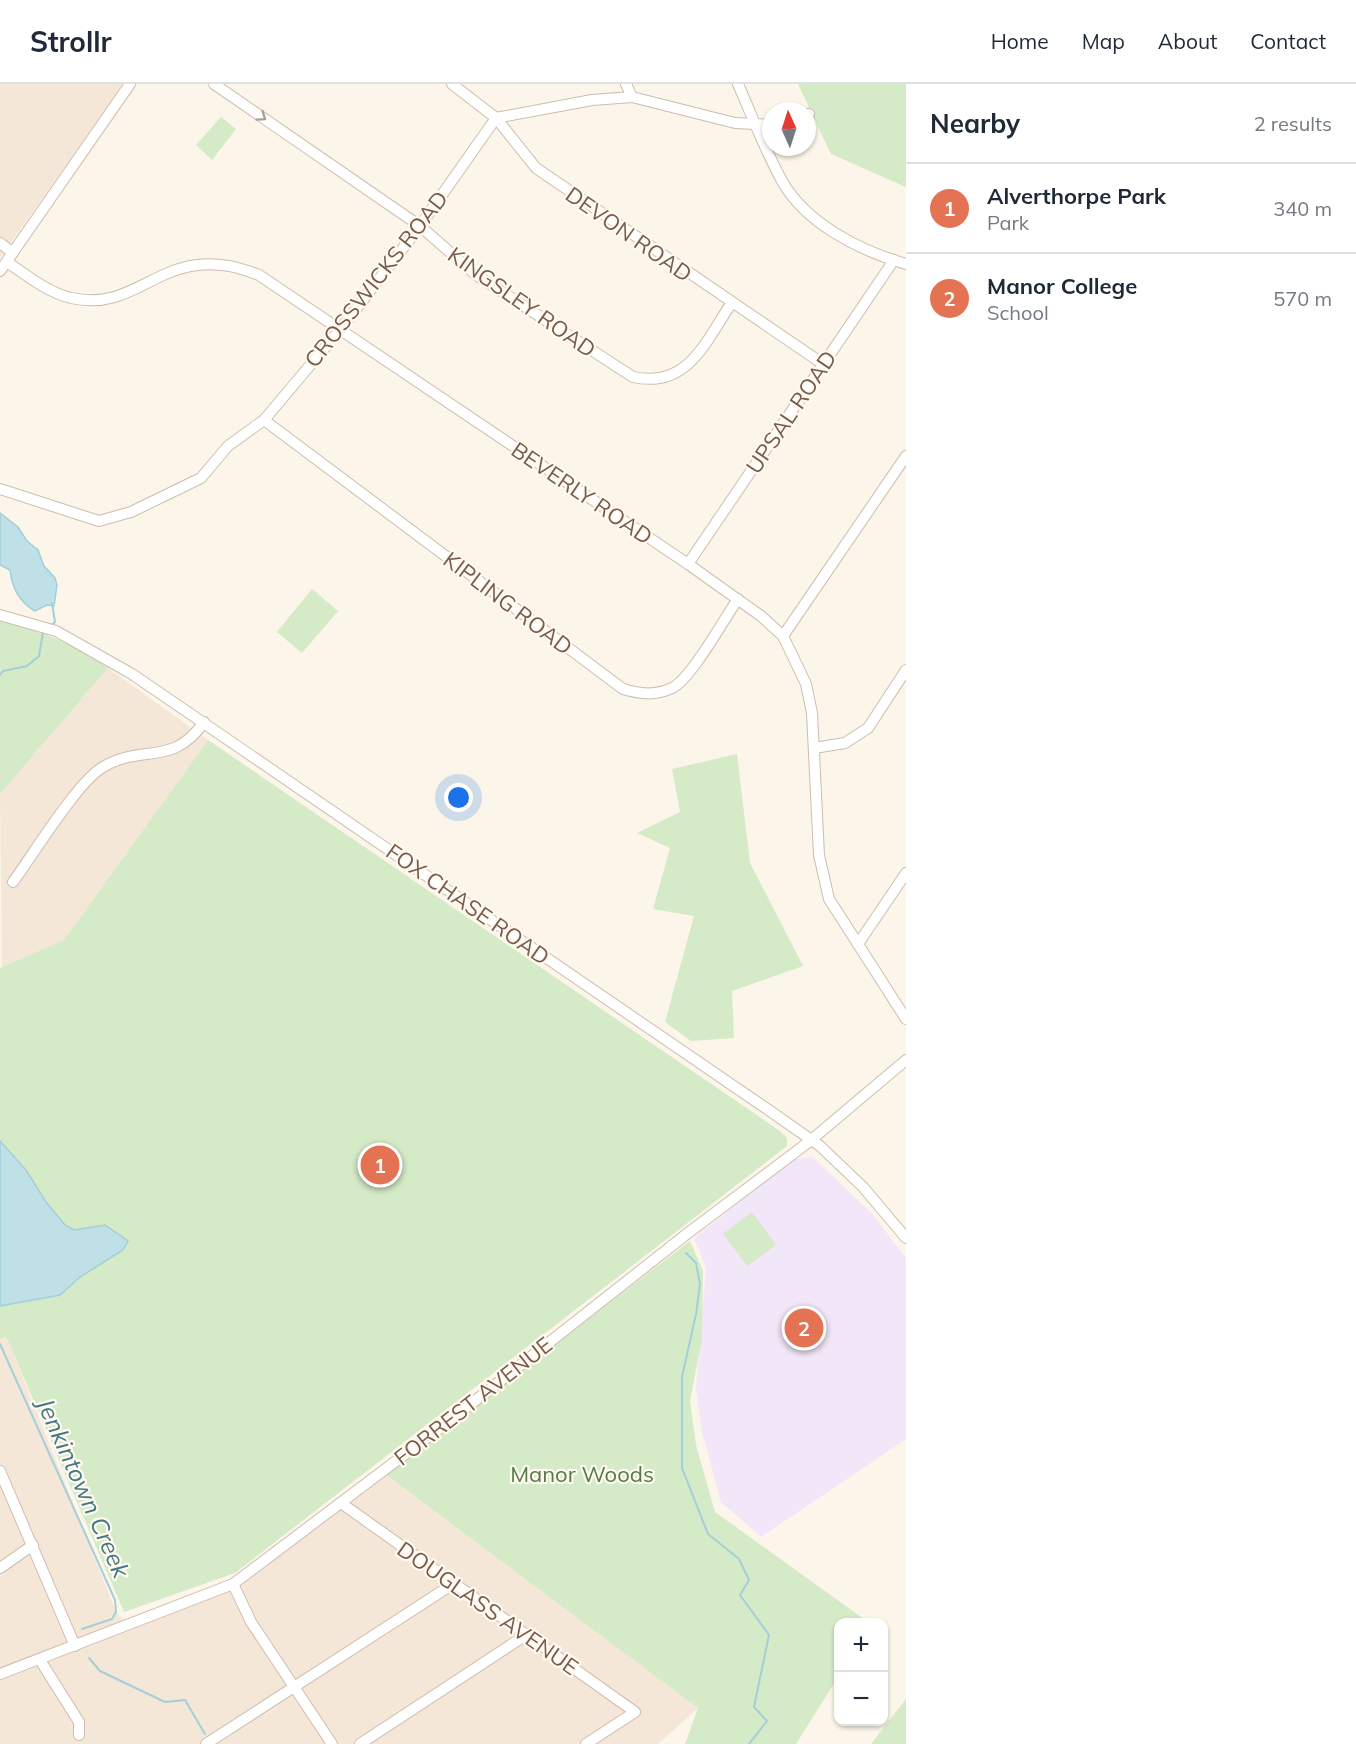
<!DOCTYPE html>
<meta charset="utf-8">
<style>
:root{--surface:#fff;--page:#f2f2f3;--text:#1f2937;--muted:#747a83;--line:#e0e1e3;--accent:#e37352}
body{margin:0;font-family:Mulish,sans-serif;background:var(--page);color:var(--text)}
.controls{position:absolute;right:18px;bottom:18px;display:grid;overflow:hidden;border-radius:12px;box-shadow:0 2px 4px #0004}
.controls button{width:54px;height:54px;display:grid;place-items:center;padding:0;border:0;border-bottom:2px solid var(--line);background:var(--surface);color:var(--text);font:30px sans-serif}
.compass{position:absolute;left:762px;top:18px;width:54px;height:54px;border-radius:50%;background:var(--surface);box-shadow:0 2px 4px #0004;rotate:357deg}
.you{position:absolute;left:459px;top:714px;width:21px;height:21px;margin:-15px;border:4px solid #fff;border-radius:50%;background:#1a73e8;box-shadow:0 0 0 9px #1a73e833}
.badge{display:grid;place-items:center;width:39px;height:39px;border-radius:50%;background:var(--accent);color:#fff;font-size:20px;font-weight:700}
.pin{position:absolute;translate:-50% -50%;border:3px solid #fff;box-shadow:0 2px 6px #0006}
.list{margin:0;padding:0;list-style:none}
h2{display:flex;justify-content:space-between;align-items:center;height:78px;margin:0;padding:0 24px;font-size:26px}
h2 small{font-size:20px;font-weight:400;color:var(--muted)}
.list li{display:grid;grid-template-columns:39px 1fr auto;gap:18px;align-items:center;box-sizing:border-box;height:90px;padding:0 24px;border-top:2px solid var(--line)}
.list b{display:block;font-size:22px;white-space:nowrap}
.list p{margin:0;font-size:20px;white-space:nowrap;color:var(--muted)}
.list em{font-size:20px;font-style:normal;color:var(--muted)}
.map{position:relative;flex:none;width:906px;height:1660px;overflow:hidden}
header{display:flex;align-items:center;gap:36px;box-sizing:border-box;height:84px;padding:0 30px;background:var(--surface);border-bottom:2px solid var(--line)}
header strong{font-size:28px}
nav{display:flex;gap:33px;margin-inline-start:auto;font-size:21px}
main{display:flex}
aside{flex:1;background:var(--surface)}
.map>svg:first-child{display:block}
</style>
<header>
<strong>Strollr</strong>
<nav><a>Home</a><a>Map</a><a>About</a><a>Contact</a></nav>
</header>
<main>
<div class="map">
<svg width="906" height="1660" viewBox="0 0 906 1660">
<rect width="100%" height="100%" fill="#fcf5e9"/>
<g fill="#f4e7d8">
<path d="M0 0H123L0 174Z"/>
<path d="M108 584 208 656 64 856 2 885 0 710Z"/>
<path d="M6 1251 116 1528 127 1541 227 1503 382 1388 698 1624 658 1660H0V1255Z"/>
</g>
<path fill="#f2e6f9" d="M813 1073 872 1130 906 1174V1355L761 1453 721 1418 702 1348 696 1305 706 1184 694 1154 794 1075Z"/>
<g fill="#d5eac7">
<path d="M798 0H906V103L831 70Z"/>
<path d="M221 33 236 45 212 76 196 61Z"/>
<path d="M312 505 338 527 302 569 277 548Z"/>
<path d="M0 537C40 546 74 560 108 584L0 710Z"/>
<path d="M208 656 780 1047 787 1054V1062L235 1489 124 1528 6 1252 0 1255V884L64 856Z"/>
<path d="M737 670 750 779 803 882 732 907 734 954 691 957 665 938 694 832 653 825 670 764 637 749 680 728 672 685Z"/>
<path d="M752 1128 776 1161 747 1182 723 1150Z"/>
<path d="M690 1157 703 1187 702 1255 690 1317 696 1361 715 1428 868 1538H838V1593L796 1660H685L698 1624 385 1390Z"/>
<path d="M906 1615V1660H871Z"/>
</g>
<g fill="#bee0e6" stroke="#a4cfd8" stroke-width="1.5">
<path d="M0 429 18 443 27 457 38 466 44 482 55 494 57 501 54 522 47 521 35 527C18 517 12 503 10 486L0 481Z"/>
<path d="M0 1057 26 1086 46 1118 65 1141 74 1146 105 1141 128 1157 123 1166 80 1193 60 1211 0 1222Z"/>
</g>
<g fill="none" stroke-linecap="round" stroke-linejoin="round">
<g stroke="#a4cfd8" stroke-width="2">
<path d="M52 541 55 538 52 519"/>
<path d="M0 591 3 587 27 582 39 572 43 548"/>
<path d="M686 1169 696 1179 700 1200 696 1230 682 1293V1384L708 1450 739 1475 749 1496 740 1511 769 1551 754 1623 767 1637 749 1660"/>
<path d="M0 1260 115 1516 116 1528 112 1535 82 1545"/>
<path d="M89 1574 100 1587 165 1618 185 1616 205 1650"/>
</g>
<g stroke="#cebdaf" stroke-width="12">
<g id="minor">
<path d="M214 0 420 142 476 191 633 293C688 305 705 258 731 220"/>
<path d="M452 0 496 34 536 84 823 280"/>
<path d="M626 0 632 13"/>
<path d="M738 0C752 32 765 66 782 97 806 140 861 167 906 180"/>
<path d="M807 30H809"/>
<path d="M0 159 13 169"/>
<path d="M7 178C26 191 47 208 71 214 126 226 149 187 197 181 219 178 238 183 259 191L688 480 761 532 783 552 806 600 812 629 819 771 829 815 906 935"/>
<path d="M0 187 130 0"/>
<path d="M264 336 623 605C640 610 655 612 672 604 691 595 724 535 738 515"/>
<path d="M0 405 99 437 131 428 201 394 228 362 264 336 339 247 420 142 496 34 592 16 632 13 735 39 771 41"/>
<path d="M688 480 894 176"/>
<path d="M0 531 56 547 132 590 770 1027 820 1062 863 1103 906 1154"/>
<path d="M783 552 906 372"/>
<path d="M814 664 845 659 868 644 906 586"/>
<path d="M13 798C33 771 77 698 103 683 143 659 172 684 204 638"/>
<path d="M858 860 906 789"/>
<path d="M0 1387 75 1562"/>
<path d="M341 1419 635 1628 586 1660"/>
<path d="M0 1484 33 1461"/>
<path d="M233 1500 251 1538 332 1660"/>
<path d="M40 1576 79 1638V1651"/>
<path d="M0 1590 233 1500 457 1331 688 1149 810 1057 906 976"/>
<path d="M206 1660 453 1500"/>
<path d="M360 1660 526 1551"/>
</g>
</g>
<use href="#minor" stroke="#fff" stroke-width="10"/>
</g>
<defs><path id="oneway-chevron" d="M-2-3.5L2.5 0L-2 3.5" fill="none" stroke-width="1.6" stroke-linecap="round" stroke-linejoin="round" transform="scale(1.5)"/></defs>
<use stroke="#ad9d94" href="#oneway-chevron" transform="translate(262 33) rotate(35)"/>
<g text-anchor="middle" stroke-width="4.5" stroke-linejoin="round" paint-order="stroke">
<g font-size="22" fill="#775c4d" stroke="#fff9f0">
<text transform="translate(629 150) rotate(35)" y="8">DEVON ROAD</text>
<text transform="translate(376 195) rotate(-52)" y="8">CROSSWICKS ROAD</text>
<text transform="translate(522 218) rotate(35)" y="8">KINGSLEY ROAD</text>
<text transform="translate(791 328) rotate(-56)" y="8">UPSAL ROAD</text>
<text transform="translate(582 409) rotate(34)" y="8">BEVERLY ROAD</text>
<text transform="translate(508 519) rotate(37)" y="8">KIPLING ROAD</text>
<text transform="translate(468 820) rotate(35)" y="8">FOX CHASE ROAD</text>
<text transform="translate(473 1317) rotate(-38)" y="8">FORREST AVENUE</text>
<text transform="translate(488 1524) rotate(35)" y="8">DOUGLASS AVENUE</text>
</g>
<g font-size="22" fill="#547c44" stroke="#fff9f0">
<text x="582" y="1398">Manor Woods</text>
</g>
<g font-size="24" font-style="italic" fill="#437783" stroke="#fff9f0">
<text transform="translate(83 1404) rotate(66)" y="8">Jenkintown Creek</text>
</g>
</g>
</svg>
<div class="controls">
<button>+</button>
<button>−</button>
</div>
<svg class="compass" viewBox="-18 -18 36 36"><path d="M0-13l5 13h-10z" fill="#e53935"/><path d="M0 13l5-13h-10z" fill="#747a83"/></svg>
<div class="you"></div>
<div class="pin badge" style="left:380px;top:1081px">1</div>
<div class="pin badge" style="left:804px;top:1244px">2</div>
</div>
<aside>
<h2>Nearby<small>2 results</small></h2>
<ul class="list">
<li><span class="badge">1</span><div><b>Alverthorpe Park</b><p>Park</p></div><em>340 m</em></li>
<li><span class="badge">2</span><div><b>Manor College</b><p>School</p></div><em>570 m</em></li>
</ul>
</aside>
</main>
